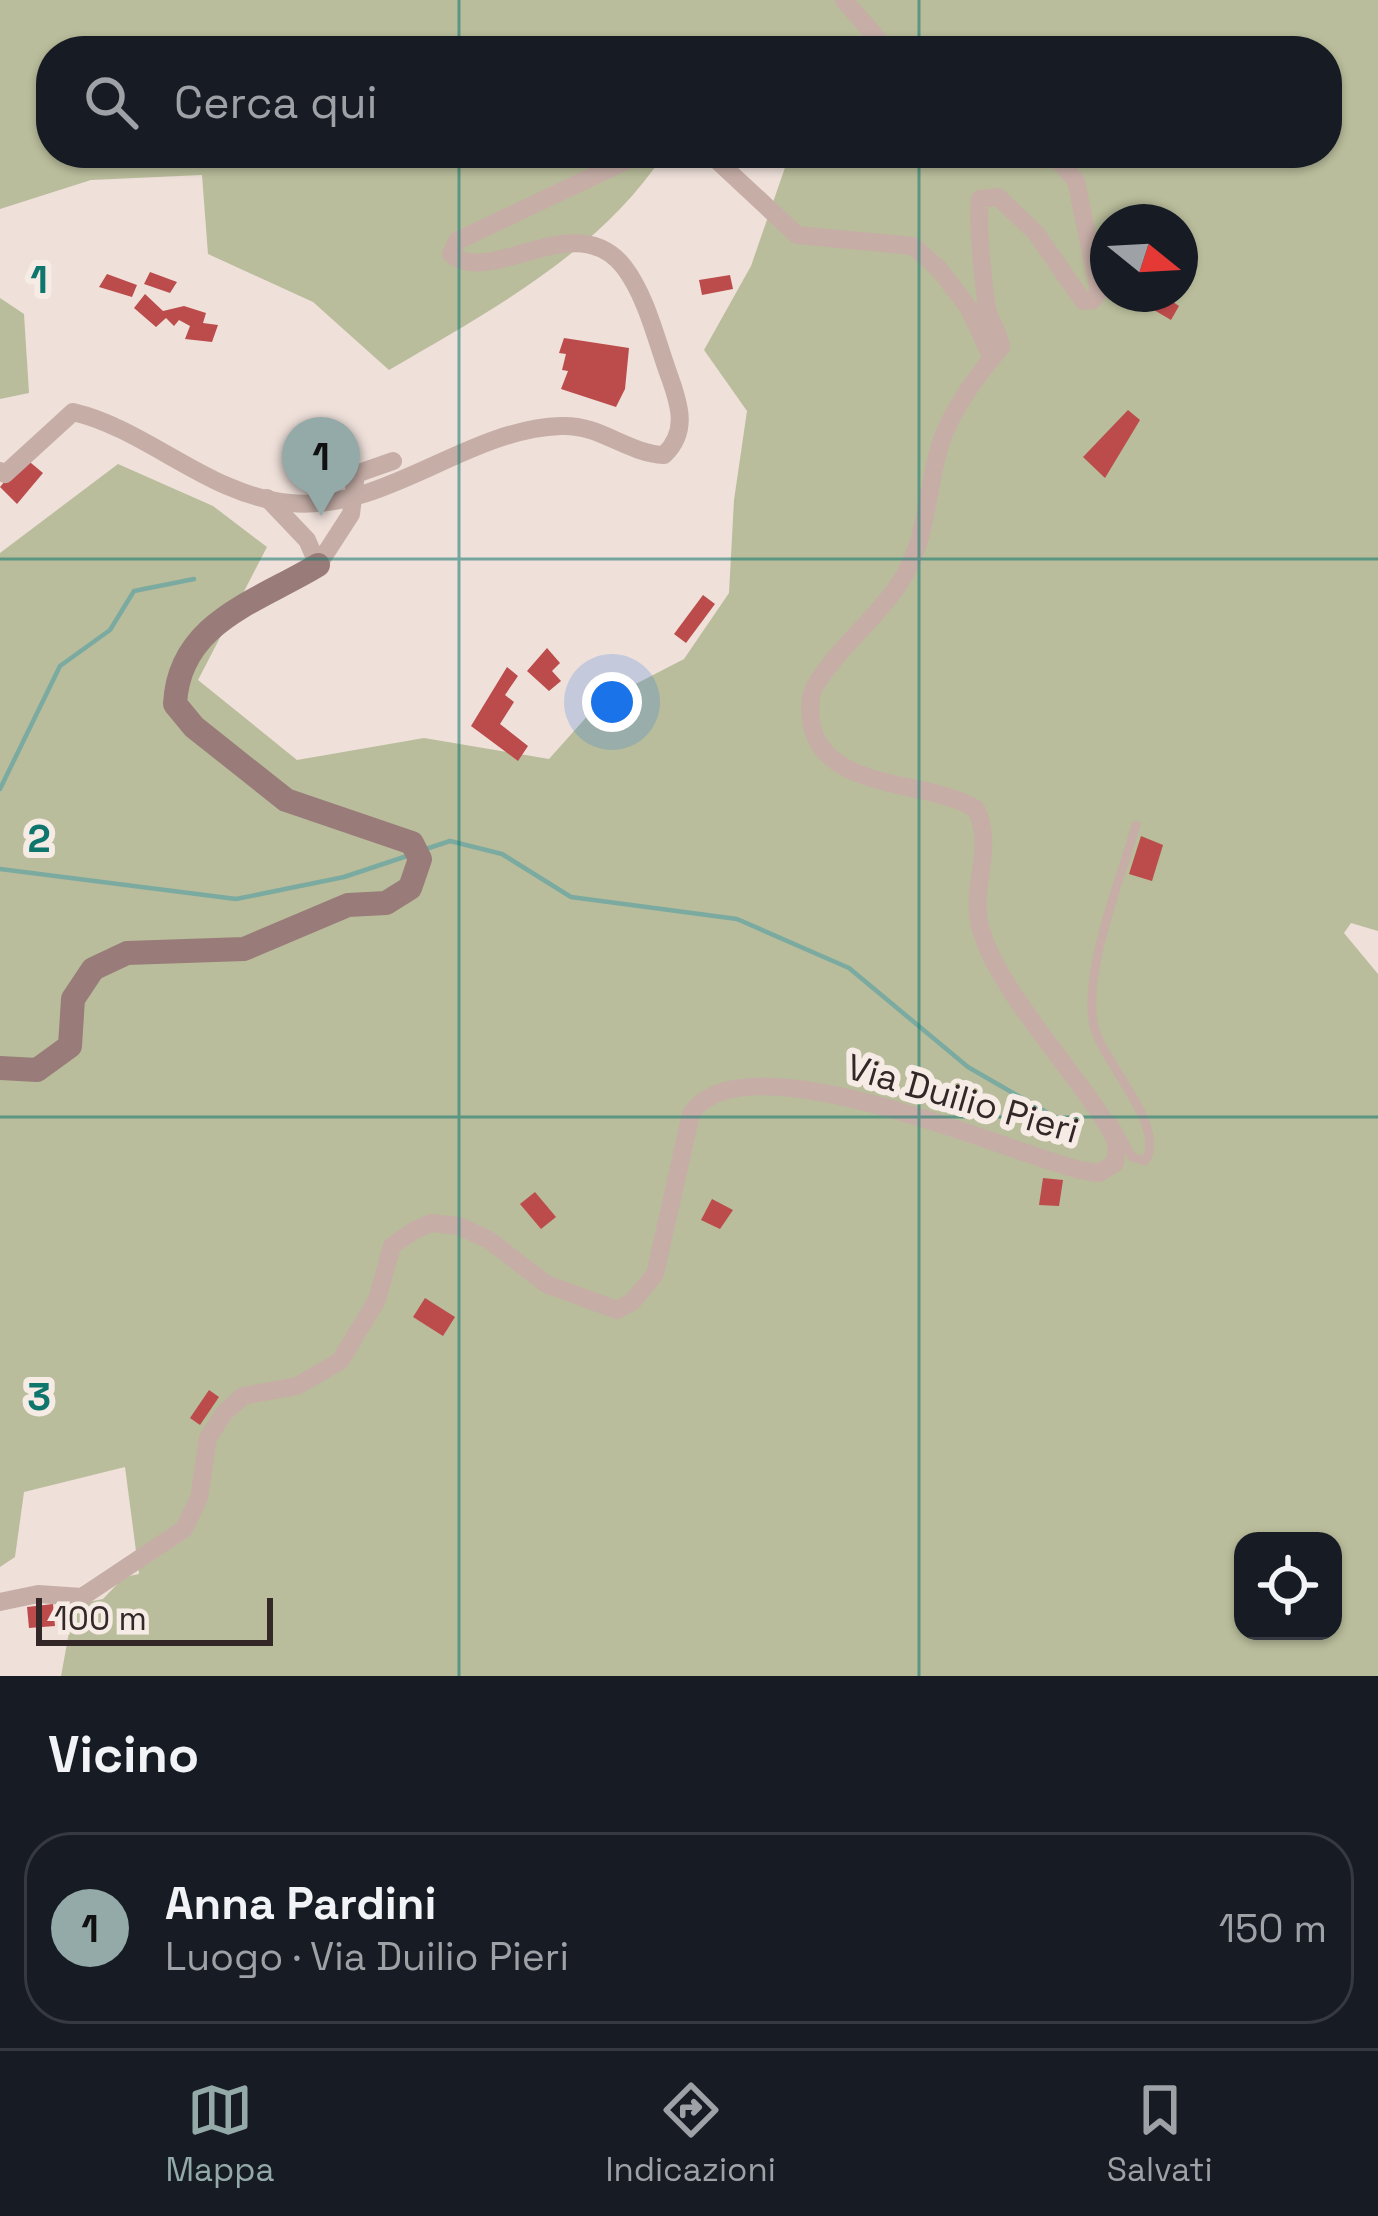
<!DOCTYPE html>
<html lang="it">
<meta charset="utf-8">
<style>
:root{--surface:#171b24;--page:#20242c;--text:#f1f3f6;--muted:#9ea1a6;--line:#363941;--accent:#93aaa8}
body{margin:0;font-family:"Space Grotesk",sans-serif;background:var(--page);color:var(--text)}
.controls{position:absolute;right:36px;bottom:36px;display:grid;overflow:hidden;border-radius:24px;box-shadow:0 3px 9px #0004}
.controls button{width:108px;height:108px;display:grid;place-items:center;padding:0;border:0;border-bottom:3px solid var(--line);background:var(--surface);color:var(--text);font:60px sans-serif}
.compass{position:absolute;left:1090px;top:204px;width:108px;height:108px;border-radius:50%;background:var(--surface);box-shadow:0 3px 9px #0004;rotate:108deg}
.scale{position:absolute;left:36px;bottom:30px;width:237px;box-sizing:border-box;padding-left:12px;border:6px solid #332827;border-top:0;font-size:33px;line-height:42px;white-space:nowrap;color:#332827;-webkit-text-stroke:9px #f7ebe6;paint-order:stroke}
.you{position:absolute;left:612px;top:702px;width:42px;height:42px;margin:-30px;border:9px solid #fff;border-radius:50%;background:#1a73e8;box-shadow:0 0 0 18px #1a73e833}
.badge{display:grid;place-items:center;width:78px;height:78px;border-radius:50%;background:var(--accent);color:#111;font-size:39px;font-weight:700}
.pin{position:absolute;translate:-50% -99px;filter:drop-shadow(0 3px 6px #0008)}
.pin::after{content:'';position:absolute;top:63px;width:42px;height:36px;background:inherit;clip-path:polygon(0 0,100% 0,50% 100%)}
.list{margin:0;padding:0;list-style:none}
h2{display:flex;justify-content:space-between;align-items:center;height:156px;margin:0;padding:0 48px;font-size:51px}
h2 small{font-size:39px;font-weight:400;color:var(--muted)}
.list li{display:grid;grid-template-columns:78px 1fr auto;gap:36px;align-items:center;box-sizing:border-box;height:192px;margin:0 24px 24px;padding:0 24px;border:3px solid var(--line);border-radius:48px}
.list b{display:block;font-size:45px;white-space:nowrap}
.list p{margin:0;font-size:39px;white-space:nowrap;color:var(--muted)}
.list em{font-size:39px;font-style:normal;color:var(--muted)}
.icon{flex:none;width:66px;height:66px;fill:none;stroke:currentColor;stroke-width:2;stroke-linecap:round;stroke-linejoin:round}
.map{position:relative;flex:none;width:1378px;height:1676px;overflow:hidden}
.search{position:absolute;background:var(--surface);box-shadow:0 3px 9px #0004;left:36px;right:36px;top:36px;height:132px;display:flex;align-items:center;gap:30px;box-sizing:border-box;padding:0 42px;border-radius:48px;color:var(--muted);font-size:45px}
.sheet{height:372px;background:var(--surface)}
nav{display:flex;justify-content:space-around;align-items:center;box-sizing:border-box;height:168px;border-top:3px solid var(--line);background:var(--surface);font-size:33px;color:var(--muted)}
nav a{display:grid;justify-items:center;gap:6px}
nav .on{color:var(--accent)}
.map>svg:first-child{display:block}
</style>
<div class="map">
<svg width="1378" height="1676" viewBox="0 0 1378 1676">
<rect width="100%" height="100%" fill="#efe0da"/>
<g fill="#b9bd9b" fill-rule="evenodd">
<path d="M0 0H1378V931L1351 923 1344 933 1378 974V1676H61L74 1605 103 1599 124 1577 139 1574 125 1467 24 1492 15 1557 0 1567V553L118 464 213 506 267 547 198 680 297 760 424 738 549 759 599 703 684 659 729 593 734 500 747 411 704 350 751 266 790 153H1327V51H51V153H665C598 254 491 310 389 370L313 302 208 254 202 175 91 180 0 209ZM1108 222H1180V294H1108ZM1243 1541H1333V1631H1243Z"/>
<path d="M0 298 24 314 29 393 0 399Z"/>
</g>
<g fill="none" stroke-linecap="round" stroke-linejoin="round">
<g stroke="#7baaa0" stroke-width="4.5">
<path d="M0 789 60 666 110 630 134 591 194 579"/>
<path d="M423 850 450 841 502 854 571 897 737 919 849 968 968 1067 1065 1123"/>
<path d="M0 869 236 899 344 877 407 856"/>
</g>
</g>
<g fill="#bc4b4b">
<path d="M150 272 177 282 170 293 144 284Z"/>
<path d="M107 274 137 285 132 297 99 287Z"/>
<path d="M730 275 733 289 702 295 699 280Z"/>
<path d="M145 294 163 311 184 306 206 313 203 323 218 325 212 342 185 339 190 326 179 320 174 326 166 318 156 327 134 308Z"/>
<path d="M1148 294H1161L1179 306 1171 320 1154 310 1145 299Z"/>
<path d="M564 338 629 348 625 389 616 407 561 389 568 371 562 370 566 354 559 353Z"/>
<path d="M1128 410 1140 420 1105 478 1083 457Z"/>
<path d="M25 458 43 473 17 504 0 487Z"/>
<path d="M703 595 715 604 686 643 674 634Z"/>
<path d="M547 648 560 663 552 671 561 681 549 691 527 671Z"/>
<path d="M507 667 518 676 505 695 514 702 500 724 528 746 518 761 471 726Z"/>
<path d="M1141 836 1163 845 1152 881 1129 874Z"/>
<path d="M1043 1178 1063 1180 1059 1206 1039 1205Z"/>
<path d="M535 1192 556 1217 541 1229 520 1204Z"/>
<path d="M712 1199 733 1210 720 1229 701 1220Z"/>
<path d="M425 1298 455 1317 443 1336 413 1317Z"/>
<path d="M209 1390 219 1397 200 1425 190 1418Z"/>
<path d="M53 1604 55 1626 29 1628 27 1607Z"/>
</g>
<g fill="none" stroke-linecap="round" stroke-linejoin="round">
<path stroke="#c6aea7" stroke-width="9" d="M1112 1120 1132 1157 1145 1161C1168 1127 1102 1062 1094 1026 1082 973 1121 878 1136 825"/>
<g stroke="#c6aea7" stroke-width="18">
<path d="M844 0 888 51"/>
<path d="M709 153 797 235 913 246 939 269 968 307 992 358"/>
<path d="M0 471 5 474 73 412C149 430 209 496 290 503 386 512 466 429 561 426 600 424 626 453 664 455 688 432 680 406 670 378 657 343 647 297 624 267 576 205 490 288 451 254L457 241 642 153"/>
<path d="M267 498 307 540 318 565 351 514 356 474 393 461"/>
<path d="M0 1602 38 1594 82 1597 184 1529 199 1498 208 1438 224 1413 243 1396 297 1386 340 1361 377 1300 392 1246 413 1231 431 1223 459 1226 489 1240 546 1284 617 1310 632 1302 655 1274 691 1114C742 1034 1004 1151 1080 1170L1099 1173 1115 1163 1117 1144 1109 1128C1075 1071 995 987 980 926 970 886 995 849 976 809 931 781 846 791 818 742 810 728 807 702 814 688 836 649 877 619 901 581 929 537 926 486 942 439 954 407 979 373 1001 347 1000 334 992 325 988 312 984 295 976 213 980 199L998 197 1036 233 1083 301 1093 300 1099 292 1076 181 1060 162 1040 153"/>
</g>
<path stroke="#997c79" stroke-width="24" d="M0 1068 37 1070 70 1046 73 999 93 969 127 953 244 949 348 905 386 903 410 888 420 859 412 843 286 800 194 727 175 704C179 622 257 602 318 565"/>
</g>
<path fill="none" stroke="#0f766e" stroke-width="3" stroke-opacity="0.55" d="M459 0V51M919 0V51M459 153V1676M919 153V1676M0 559H1378M0 1117H1378"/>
<g text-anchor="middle" stroke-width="12" stroke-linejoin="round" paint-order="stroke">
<g font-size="36" fill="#332827" stroke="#f7ebe6">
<text transform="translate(963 1098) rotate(16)" y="13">Via Duilio Pieri</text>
</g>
</g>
<g font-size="39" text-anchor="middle" font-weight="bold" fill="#0f766e" stroke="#f7ebe6" stroke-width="12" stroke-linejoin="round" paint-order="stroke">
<text x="39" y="293">1</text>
<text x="39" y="852">2</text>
<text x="39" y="1410">3</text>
</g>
</svg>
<div class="controls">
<button><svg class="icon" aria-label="locate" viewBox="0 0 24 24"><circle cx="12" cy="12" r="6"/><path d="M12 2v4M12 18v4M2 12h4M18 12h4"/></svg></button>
</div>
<svg class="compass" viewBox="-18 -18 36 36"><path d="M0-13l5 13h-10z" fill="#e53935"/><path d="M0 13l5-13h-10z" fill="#9ea1a6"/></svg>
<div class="scale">100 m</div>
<div class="you"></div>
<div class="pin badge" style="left:321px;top:516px">1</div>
<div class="search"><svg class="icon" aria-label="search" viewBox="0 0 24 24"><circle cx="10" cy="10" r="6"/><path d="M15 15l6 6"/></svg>Cerca qui</div>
</div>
<section class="sheet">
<h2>Vicino<small></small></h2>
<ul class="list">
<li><span class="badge">1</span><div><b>Anna Pardini</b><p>Luogo · Via Duilio Pieri</p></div><em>150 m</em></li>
</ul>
</section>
<nav>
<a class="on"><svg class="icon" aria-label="map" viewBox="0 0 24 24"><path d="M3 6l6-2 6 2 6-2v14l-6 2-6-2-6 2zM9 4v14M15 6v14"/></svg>Mappa</a>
<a><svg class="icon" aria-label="directions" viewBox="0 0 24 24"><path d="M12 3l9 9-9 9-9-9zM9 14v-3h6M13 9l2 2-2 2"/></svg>Indicazioni</a>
<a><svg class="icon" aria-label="saved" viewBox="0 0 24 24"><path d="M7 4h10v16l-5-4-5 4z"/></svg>Salvati</a>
</nav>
